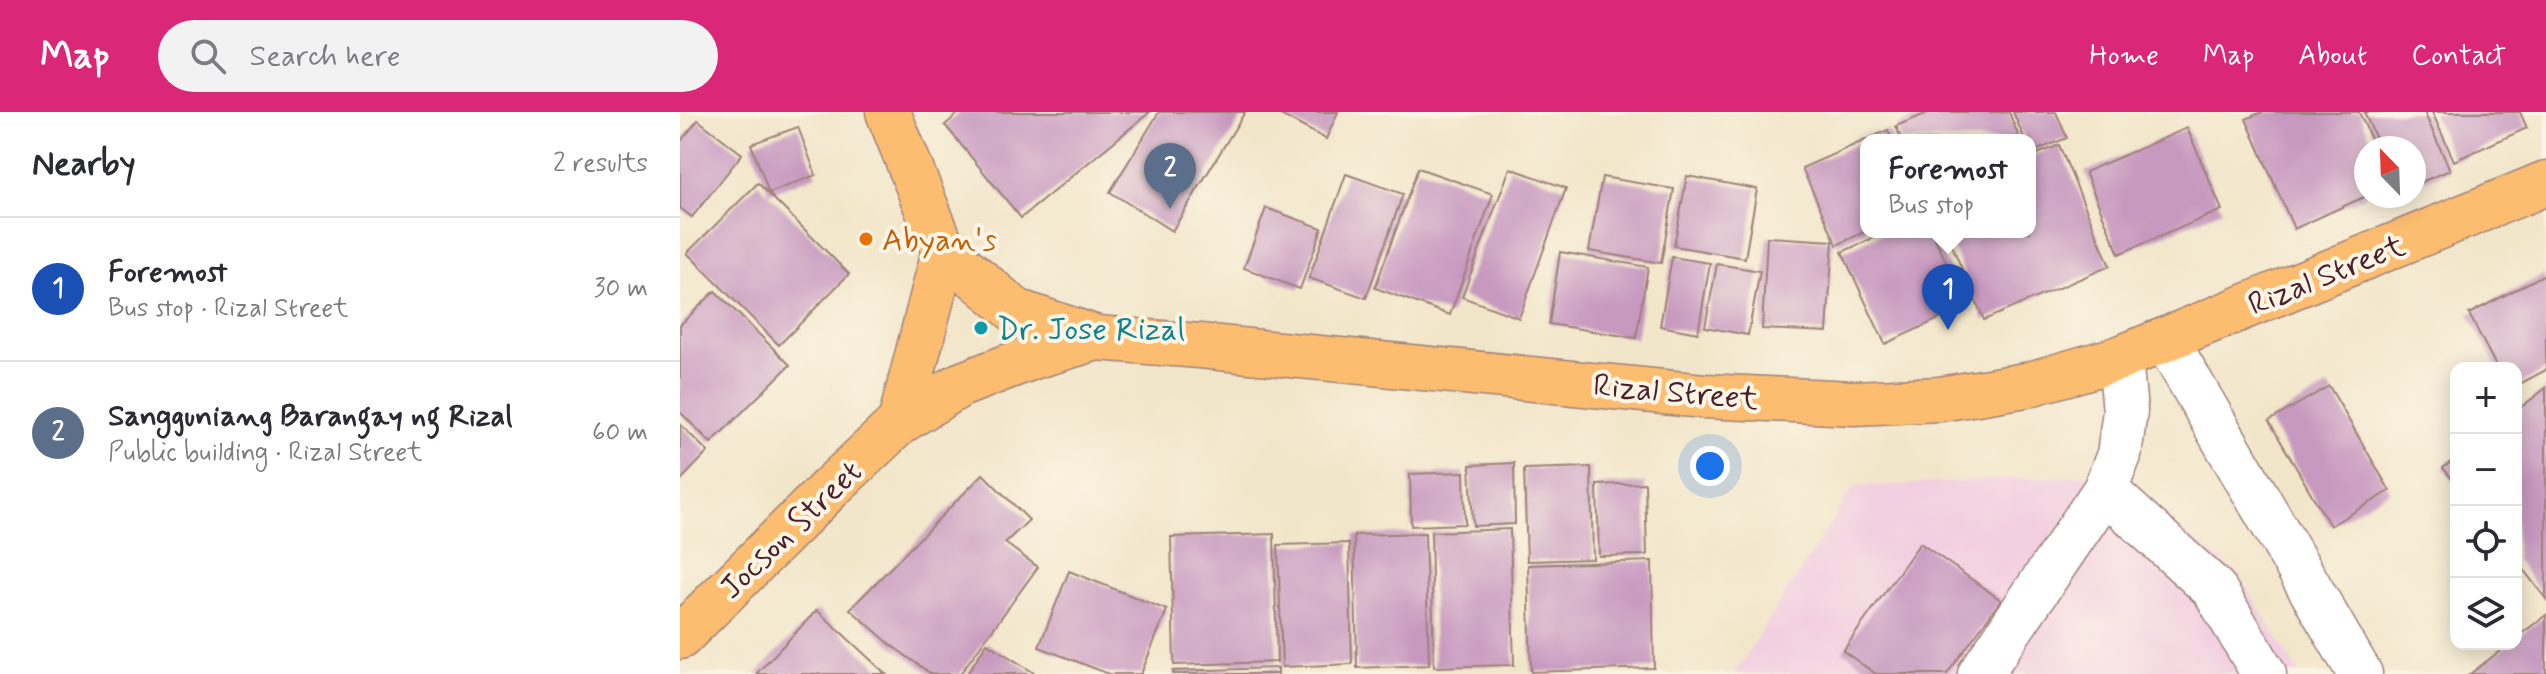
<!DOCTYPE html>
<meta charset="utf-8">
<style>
:root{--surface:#fff;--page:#f2f2f3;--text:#2b2b33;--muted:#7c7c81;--line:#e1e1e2;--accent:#db2777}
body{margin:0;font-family:Mynerve,sans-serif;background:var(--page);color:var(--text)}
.controls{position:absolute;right:24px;bottom:24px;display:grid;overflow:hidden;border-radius:16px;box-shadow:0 4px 20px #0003}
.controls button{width:72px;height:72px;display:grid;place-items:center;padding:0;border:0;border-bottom:2px solid var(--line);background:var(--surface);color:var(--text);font:40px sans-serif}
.compass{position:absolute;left:1674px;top:24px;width:72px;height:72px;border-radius:50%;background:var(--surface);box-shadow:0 4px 20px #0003;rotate:337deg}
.you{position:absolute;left:1030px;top:354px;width:28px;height:28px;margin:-20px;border:6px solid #fff;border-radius:50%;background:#1a73e8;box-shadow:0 0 0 12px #1a73e833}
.badge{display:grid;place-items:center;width:52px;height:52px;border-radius:50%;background:var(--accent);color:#fff;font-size:26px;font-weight:700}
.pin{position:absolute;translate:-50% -66px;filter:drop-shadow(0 2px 4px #0008)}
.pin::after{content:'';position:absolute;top:42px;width:28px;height:24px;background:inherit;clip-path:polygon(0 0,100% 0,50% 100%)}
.popup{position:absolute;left:1180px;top:22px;width:176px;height:104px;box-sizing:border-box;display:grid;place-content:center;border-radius:16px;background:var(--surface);filter:drop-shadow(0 2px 6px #0005);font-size:26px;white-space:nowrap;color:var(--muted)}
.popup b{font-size:30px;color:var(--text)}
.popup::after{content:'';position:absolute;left:50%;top:100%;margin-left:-16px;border:16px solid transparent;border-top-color:var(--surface)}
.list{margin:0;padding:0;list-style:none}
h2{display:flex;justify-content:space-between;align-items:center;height:104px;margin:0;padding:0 32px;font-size:34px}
h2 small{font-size:26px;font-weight:400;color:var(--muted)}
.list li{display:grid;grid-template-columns:52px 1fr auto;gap:24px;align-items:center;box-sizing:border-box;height:144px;padding:0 32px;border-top:2px solid var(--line)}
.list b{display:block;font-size:30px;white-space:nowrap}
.list p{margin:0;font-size:26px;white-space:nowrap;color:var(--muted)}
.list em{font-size:26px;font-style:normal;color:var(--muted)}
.icon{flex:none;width:44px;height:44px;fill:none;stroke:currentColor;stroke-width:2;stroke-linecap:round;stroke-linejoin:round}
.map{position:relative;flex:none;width:1866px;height:562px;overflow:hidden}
header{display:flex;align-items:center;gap:48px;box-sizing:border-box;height:112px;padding:0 40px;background:var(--accent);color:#fff}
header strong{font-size:38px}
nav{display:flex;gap:44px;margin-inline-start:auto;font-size:28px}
.search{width:560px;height:72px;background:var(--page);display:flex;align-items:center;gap:20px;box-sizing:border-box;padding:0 28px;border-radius:44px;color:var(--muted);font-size:30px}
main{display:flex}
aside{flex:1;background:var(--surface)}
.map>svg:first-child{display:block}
</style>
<header>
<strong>Map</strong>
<div class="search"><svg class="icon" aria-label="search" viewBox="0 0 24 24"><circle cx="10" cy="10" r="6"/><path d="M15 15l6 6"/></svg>Search here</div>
<nav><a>Home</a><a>Map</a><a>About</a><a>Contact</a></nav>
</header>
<main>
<aside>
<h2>Nearby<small>2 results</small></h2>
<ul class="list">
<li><span class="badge" style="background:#1a4fb4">1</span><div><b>Foremost</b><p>Bus stop · Rizal Street</p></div><em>30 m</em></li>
<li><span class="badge" style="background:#5c6f8a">2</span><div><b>Sangguniang Barangay ng Rizal</b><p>Public building · Rizal Street</p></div><em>60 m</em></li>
</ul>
</aside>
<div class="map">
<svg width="1866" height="562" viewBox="0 0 1866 562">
<rect width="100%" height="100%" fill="#fcf5e5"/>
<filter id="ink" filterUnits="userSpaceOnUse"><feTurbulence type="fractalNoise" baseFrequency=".0125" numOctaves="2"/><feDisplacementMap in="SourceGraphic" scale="16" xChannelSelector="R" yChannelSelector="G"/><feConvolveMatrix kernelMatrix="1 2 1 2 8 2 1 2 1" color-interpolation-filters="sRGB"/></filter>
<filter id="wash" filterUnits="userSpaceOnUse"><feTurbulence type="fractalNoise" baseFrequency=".006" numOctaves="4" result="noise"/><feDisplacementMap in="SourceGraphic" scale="32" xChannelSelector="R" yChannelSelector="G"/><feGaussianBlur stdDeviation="1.8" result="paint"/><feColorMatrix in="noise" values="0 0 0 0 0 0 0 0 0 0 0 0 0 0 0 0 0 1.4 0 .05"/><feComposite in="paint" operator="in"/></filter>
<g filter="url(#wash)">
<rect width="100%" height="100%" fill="#f2e6ca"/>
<path fill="#f2cfe1" d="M1428 362 1558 462 1619 562H1054L1174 375Z"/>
<g id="blocks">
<g fill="#c799c0">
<path d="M280 0H470L341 106 265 13Z"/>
<path d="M479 0H565L492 119 430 80Z"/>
<path d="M595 0H658L646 27Z"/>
<path d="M1250 0H1329L1340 28H1222L1216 14Z"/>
<path d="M1333 0H1376L1387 26 1350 41V28H1345Z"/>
<path d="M1582 0H1679L1695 36H1686V84L1614 117 1566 7Z"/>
<path d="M1684 0H1744L1770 58 1734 73V36H1700Z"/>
<path d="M1752 0H1840L1847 16 1774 49Z"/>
<path d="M18 8 62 42 12 105 0 96V30Z"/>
<path d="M118 15 136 63 89 81 71 32Z"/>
<path d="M1507 16 1542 98 1439 142 1405 60Z"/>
<path d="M1208 18 1212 28H1186V119L1157 133 1122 56Z"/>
<path d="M1379 33 1430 154 1304 208 1266 120H1350V45Z"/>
<path d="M738 56 813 82 770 203 695 176Z"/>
<path d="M830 56 886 76 839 206 782 185Z"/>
<path d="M666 62 723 82 686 186 629 166Z"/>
<path d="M1007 64 1077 77 1065 146 994 134Z"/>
<path d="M922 65 994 77 981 151 909 139Z"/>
<path d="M78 71 169 162 99 233 7 141Z"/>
<path d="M586 96 642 116 620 177 564 156Z"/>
<path d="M1206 120H1252L1287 194 1205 232 1162 140Z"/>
<path d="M1087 125 1153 129 1147 220 1082 217Z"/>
<path d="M880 140 968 155 956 226 869 212Z"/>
<path d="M992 145 1030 151 1018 221 980 214Z"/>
<path d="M1037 152 1080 159 1068 223 1025 215Z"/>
<path d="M1863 163 1866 169V258L1836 274V256H1817L1789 202Z"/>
<path d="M35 179 110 253 31 331 0 300V213Z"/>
<path d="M1649 274 1710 379 1650 414 1589 309Z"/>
<path d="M1866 276V487L1836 448V299Z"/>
<path d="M0 312 28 340 0 369Z"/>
<path d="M1776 346V372L1763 356Z"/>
<path d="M834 351 835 412 793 414 790 353Z"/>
<path d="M911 355 913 447 847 449 844 357Z"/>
<path d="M784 360 785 412 731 414 730 362Z"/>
<path d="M303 362 349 408 325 431 358 455 280 562H251L211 533 170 497Z"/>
<path d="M965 371 967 443 919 444 917 373Z"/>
<path d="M830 417 834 553 754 555 751 420Z"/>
<path d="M745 421 749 553 677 556 674 423Z"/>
<path d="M594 422 597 550 494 553 491 425Z"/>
<path d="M669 431 672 552 602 555 598 433Z"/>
<path d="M1240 431 1321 488 1267 562H1196L1163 539Z"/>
<path d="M972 449 974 556 851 560 848 453Z"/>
<path d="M389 459 487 498 461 562H429L359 535Z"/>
<path d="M137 498 206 562H76Z"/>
<path d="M1866 503V562H1790L1829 532H1836V526Z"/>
<path d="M307 531 356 562H287Z"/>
<path d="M598 556V562H493V559Z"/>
</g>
</g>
</g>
<g filter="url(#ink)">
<use href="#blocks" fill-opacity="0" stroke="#9e827a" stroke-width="2"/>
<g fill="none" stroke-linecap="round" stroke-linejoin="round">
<g stroke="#9e827a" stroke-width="47">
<g id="minor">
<path d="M1486 228 1680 562"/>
<path d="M1425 378 1534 477 1584 562"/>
<path d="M1300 562 1425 378 1439 343 1445 299 1440 246"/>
</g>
</g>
<g stroke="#9e827a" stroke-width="47">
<g id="major">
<path d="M208 0 264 139 336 199 417 226 520 234 1024 284 1174 291 1260 287 1346 273 1440 246 1866 71"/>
<path d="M220 310 264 139"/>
<path d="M0 525 150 376 220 310 280 273 353 245 417 226"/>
</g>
</g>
<use href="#minor" stroke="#fff" stroke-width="44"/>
<use href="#major" stroke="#fcbd6f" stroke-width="44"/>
</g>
</g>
<circle fill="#e8710a" stroke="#fcf5e5" stroke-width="3" cx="186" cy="127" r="8"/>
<circle fill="#0f9aa8" stroke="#fcf5e5" stroke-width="3" cx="301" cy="216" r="8"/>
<g text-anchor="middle" stroke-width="8" stroke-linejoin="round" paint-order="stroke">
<g font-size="32" fill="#c56008" stroke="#fcf5e5" text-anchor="start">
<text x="202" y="138">Abyan's</text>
</g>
<g font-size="32" fill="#4a1f2b" stroke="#fcf5e5">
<text transform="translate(1646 162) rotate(-22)" y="11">Rizal Street</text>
<text transform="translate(996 279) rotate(5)" y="11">Rizal Street</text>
<text transform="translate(110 417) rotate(-44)" y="11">Jocson Street</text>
</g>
<g font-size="32" fill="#0d838f" stroke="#fcf5e5" text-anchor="start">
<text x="317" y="227">Dr. Jose Rizal</text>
</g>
</g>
</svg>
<div class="controls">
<button>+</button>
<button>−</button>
<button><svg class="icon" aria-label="locate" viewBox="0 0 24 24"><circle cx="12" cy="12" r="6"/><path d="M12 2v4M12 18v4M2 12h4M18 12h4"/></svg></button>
<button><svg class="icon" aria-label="layers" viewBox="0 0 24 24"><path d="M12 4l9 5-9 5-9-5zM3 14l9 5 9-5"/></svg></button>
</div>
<svg class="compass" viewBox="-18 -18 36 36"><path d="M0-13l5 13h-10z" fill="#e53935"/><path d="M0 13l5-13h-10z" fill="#7c7c81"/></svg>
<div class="you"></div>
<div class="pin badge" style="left:1268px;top:218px;background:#1a4fb4">1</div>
<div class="popup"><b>Foremost</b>Bus stop</div>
<div class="pin badge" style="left:490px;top:97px;background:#5c6f8a">2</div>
</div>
</main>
